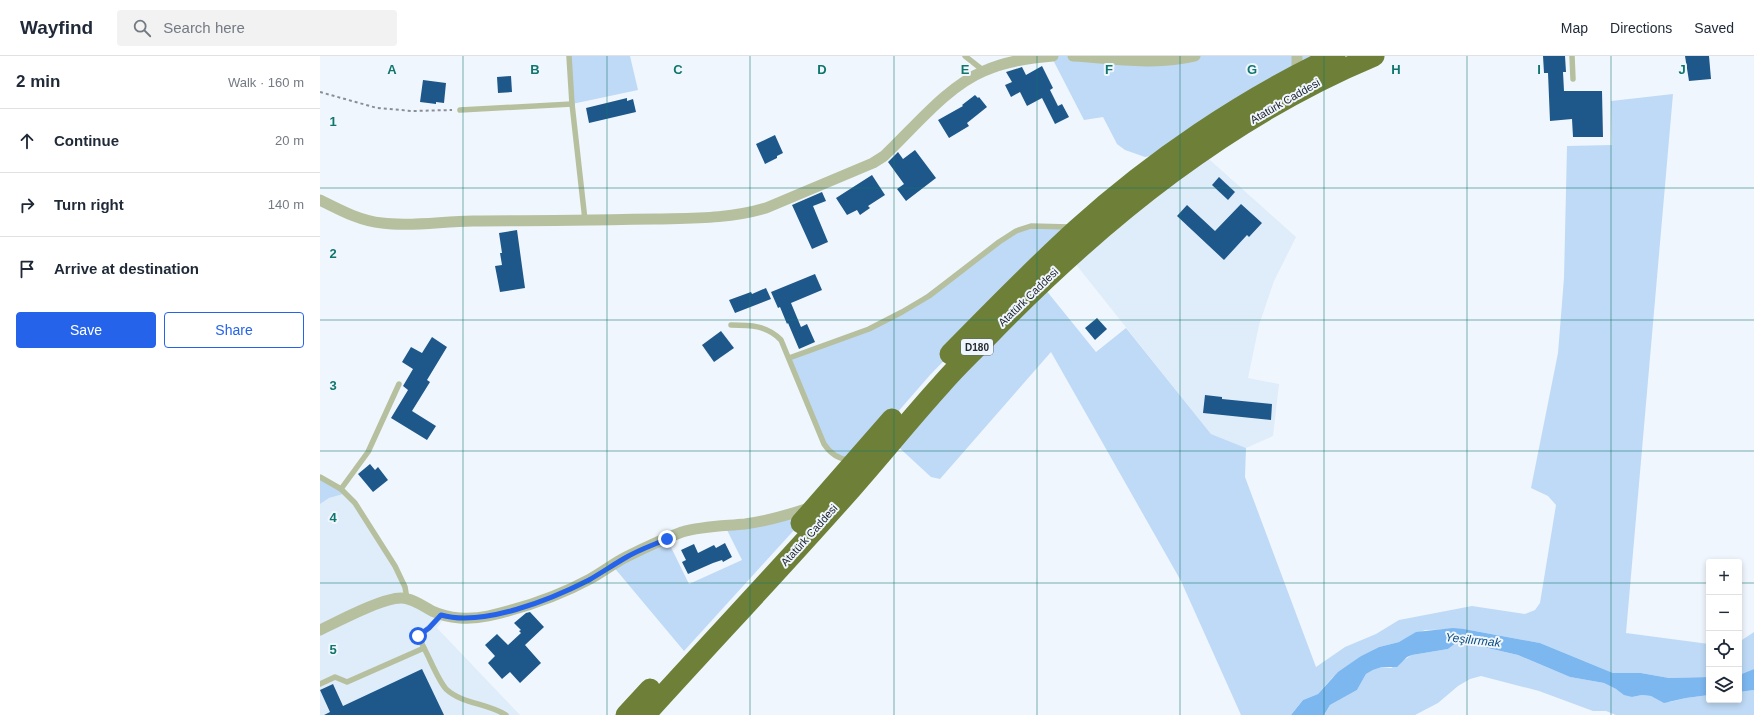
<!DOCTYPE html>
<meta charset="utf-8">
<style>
:root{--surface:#fff;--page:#f2f2f3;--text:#1f2937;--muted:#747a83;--line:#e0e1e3;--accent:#2563eb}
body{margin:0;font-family:Helvetica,sans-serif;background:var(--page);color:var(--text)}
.controls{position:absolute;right:12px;bottom:12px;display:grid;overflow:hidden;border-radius:4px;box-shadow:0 2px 6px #0003}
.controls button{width:36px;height:36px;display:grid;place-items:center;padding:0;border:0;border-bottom:1px solid var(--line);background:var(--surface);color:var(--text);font:20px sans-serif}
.stop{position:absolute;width:12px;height:12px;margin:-9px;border:3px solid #2563eb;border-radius:50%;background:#fff}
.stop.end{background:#2563eb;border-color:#fff;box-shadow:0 1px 4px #0008}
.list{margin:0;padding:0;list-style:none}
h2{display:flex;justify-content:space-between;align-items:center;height:52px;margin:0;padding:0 16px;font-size:17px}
h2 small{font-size:13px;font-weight:400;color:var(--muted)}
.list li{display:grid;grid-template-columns:26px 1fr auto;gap:12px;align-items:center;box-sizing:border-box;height:64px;padding:0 16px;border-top:1px solid var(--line)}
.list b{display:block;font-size:15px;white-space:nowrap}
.list em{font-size:13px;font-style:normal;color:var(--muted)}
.actions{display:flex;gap:8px;padding:12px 16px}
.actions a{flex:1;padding:9px 0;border:1px solid var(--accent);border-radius:4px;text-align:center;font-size:14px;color:var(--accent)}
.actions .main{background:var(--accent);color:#fff}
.icon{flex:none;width:22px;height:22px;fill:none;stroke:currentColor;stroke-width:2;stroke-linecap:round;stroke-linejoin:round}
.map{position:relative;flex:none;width:1434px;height:659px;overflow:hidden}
header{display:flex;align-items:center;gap:24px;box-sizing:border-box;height:56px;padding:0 20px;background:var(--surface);border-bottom:1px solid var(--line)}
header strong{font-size:19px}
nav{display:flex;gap:22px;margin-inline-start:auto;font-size:14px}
.search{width:280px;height:36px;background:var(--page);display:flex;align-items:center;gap:10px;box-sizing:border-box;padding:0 14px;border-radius:4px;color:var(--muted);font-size:15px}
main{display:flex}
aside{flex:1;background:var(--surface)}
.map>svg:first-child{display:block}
</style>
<header>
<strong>Wayfind</strong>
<div class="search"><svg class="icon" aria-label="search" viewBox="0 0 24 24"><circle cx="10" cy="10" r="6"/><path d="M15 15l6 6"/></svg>Search here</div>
<nav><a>Map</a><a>Directions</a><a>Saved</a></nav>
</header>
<main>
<aside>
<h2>2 min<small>Walk · 160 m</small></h2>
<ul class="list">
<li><svg class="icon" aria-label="ahead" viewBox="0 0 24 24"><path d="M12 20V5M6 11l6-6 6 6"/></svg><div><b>Continue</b></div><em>20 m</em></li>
<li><svg class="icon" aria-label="right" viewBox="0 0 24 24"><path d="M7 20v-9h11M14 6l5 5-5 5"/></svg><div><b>Turn right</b></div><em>140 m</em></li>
<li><svg class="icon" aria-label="arrive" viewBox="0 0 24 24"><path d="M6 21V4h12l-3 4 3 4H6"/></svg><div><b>Arrive at destination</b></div></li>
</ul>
<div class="actions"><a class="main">Save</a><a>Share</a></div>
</aside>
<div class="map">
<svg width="1434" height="659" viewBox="0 0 1434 659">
<rect width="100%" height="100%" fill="#f0f6fd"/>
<g fill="#dfecf9">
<path d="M881 96 976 181 954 225 939 269 928 322 959 328 953 380 926 392 891 378 750 201Z"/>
<path d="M27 437 75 510 87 543 126 560 117 572 200 659H0V448L9 442Z"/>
</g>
<g fill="#bfdaf6">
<path d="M249 0H310L318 34 252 48Z"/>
<path d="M731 0H1015L855 95 825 101 805 94 797 88 783 61 764 64Z"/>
<path d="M1353 38 1306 577 1389 588V621L1349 622 1321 617H1293L1220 587 1144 573 1105 574 1079 586 1059 591 1041 600 1012 622 998 638 983 644 971 659H921L861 525 731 296 620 423 611 421 572 385 721 228 776 296 806 272 891 378 926 392 925 421 996 611 1025 591 1056 578 1079 564 1152 550 1205 558 1215 554 1220 547 1236 449 1228 440 1211 432 1238 297 1244 222 1247 90 1292 89 1291 45Z"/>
<path d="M711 170 758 172 679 248 610 319 535 405 509 395 469 302 549 273 582 256 679 186Z"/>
<path d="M0 421 27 437 9 442 0 448Z"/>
<path d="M496 450 364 595 292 509 347 483 369 528 422 504 405 470Z"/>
<path d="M1434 576V613L1419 619V586Z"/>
<path d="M1136 587 1149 588 1198 599 1250 621 1284 627 1312 641 1322 639 1331 640 1350 646 1366 642 1389 639V644H1419V636L1434 634V659H1296L1286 655H1273L1219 635 1161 620 1150 623 1138 630 1118 647 1095 659H1004L1010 649 1037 634 1046 618 1053 614 1062 611 1071 612 1092 599 1128 593Z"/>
</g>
<g fill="#7db7f0">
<path d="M1133 572 1144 573 1220 587 1293 617H1321L1349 622 1389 621V639L1366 642 1344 647 1331 640 1322 639 1312 641 1304 639 1296 633 1284 627 1250 621 1198 599 1150 588 1136 587 1128 593 1092 599 1087 601 1077 611H1062L1053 614 1046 618 1037 634 1010 649 1004 659H971L983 644 998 638 1018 616 1041 600 1059 591 1079 586 1096 576Z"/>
<path d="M1434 613V634L1419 636V619Z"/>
</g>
<g fill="#1e588a">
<path d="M1223 0H1245L1246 16H1243L1244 35H1282L1283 81H1253L1252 63 1230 65 1228 17H1224Z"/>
<path d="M1365 0H1389L1391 23 1369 25Z"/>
<path d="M722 10 733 32 730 34 738 50 742 48 749 61 735 68 722 42 707 50 700 36 691 41 685 29 692 26 686 16 702 11 706 19Z"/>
<path d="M191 20 192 36 178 37 177 21Z"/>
<path d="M103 24 126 27 124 47 116 46V48L100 46Z"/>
<path d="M655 39 658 42 659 41 667 51 647 67 649 70 629 82 618 64 643 50 642 49Z"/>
<path d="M307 42V45L313 43 316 56 269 67 266 52Z"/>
<path d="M455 79 463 97 457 100V102L445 108 436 88Z"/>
<path d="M595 94 616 122 586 145 577 133 584 128 568 106 578 96 583 103Z"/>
<path d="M552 119 565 139 548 150 550 152 540 159 537 154 527 159 516 142Z"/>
<path d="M899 121 915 136 908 144 892 129Z"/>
<path d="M502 136 506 145 493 150 508 186 492 193 472 149Z"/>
<path d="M921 148 942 167 929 181 927 179 904 204 857 160 867 149 895 175Z"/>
<path d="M197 174 205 232 180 236 175 210 182 209 180 197H182L179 177Z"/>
<path d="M495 218 502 234 471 247 481 271 487 268 495 286 479 293 468 267 467 268 460 251 458 252 451 236Z"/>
<path d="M446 232 451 243 415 257 409 244 431 236 432 238Z"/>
<path d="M777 262 787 273 775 284 765 272Z"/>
<path d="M401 275 414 292 394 306 382 289Z"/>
<path d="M112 281 127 291 107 324 110 326 92 355 116 370 107 384 71 362 88 334 83 330 93 313 82 306 91 291 102 297Z"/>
<path d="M885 339 902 341V343L952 348 951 364 883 357Z"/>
<path d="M50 408 55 414 58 411 68 424 53 436 38 418Z"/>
<path d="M405 487 412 501 403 506 402 504 393 507 368 518 362 506 366 504 361 494 374 488 378 497 394 489 396 492Z"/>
<path d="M210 556 224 571 205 589 221 607 200 627 190 616 182 623 168 607 175 600 165 589 177 578 188 589 201 577 199 575 201 574 194 567 206 557Z"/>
<path d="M102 613 124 659H4L10 656 0 634 13 628 23 650Z"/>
</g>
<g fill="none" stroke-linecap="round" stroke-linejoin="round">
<path stroke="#898f95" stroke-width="2" stroke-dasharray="3 3" stroke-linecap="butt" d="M0 36 57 52 92 55 132 54"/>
<g stroke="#b6c09f" stroke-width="5.5">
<path d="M249 0 252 48 265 164"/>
<path d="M645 0 664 15"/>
<path d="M1252 0 1253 23"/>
<path d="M140 54 252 48"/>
<path d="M411 269C429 269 447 269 461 284L504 388C510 397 518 403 529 404"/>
<path d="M469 302 549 273 582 256 609 240 679 186 696 175 711 170 750 171"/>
<path d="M0 421 21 433 35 447 75 510 85 531 87 543"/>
<path d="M21 433 48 396 79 328"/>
<path d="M104 592 98 580 109 572 121 559"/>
<path d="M0 628 15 621 27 626 104 592C110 603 118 624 126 633 142 648 167 647 186 659"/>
</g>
<g stroke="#b6c09f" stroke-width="11">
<path d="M753 0C793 2 835 10 875 0"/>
<path d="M977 0V19"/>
<path d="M0 144C20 154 40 165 62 167 92 171 123 165 153 165 213 165 274 164 335 163 372 162 410 163 446 152L553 107 564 100C594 72 626 31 664 15 686 5 710 2 733 0"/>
<path d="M0 574C19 565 62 542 81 542 92 542 103 550 112 555 129 563 150 564 168 560 203 552 239 540 270 523 283 516 294 507 306 501 324 492 343 483 362 476 382 470 404 470 425 468 447 465 468 459 489 452"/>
</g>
<g stroke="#6e8037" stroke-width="21">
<path d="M630 298C672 255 713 213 757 173 832 105 923 43 1015 0"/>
<path d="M481 467 572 363"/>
<path d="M306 659 330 633"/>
<path d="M325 659C394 583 465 508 533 431 563 397 591 362 621 329 638 309 658 291 676 272 785 161 910 60 1054 0"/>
</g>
</g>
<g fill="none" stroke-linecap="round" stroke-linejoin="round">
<path stroke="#2563eb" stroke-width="5" d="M98 580 109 572 121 559C163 571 230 544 269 524 281 517 293 509 305 502 318 494 333 489 347 483"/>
</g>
<path fill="none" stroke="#0f766e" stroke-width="1" stroke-opacity="0.55" d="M143 0V659M287 0V659M430 0V659M574 0V659M717 0V659M860 0V659M1004 0V659M1147 0V659M1291 0V659M0 132H1434M0 264H1434M0 395H1434M0 527H1389M1419 527H1434"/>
<g text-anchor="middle" stroke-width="4" stroke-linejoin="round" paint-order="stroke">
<rect fill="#f0f6fd" stroke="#61666d" stroke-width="1" x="641" y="283" width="32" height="16" rx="3"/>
<g font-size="10" font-weight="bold" fill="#24292f">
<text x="657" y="295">D180</text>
</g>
<g font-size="11" fill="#24292f" stroke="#f0f6fd">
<text transform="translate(965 45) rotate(-30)" y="4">Atatürk Caddesi</text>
<text transform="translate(708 241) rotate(-44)" y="4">Atatürk Caddesi</text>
<text transform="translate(489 479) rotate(-48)" y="4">Atatürk Caddesi</text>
</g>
<g font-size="12" font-style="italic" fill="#0a4c7f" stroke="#f0f6fd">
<text transform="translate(1153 584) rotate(6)" y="4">Yeşilırmak</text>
</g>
</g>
<g font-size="13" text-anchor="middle" font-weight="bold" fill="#0f766e" stroke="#f0f6fd" stroke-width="4" stroke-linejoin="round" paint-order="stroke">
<text x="72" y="18">A</text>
<text x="215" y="18">B</text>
<text x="358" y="18">C</text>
<text x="502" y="18">D</text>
<text x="645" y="18">E</text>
<text x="789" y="18">F</text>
<text x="932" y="18">G</text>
<text x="1076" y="18">H</text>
<text x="1219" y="18">I</text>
<text x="1362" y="18">J</text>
<text x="13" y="70">1</text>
<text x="13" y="202">2</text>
<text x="13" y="334">3</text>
<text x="13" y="466">4</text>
<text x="13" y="598">5</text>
</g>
</svg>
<div class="controls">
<button>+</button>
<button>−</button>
<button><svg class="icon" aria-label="locate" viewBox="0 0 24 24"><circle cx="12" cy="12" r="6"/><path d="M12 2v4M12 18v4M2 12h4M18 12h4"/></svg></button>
<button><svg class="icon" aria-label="layers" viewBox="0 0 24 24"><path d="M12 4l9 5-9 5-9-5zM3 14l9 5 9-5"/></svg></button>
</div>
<div class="stop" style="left:98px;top:580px"></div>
<div class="stop end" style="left:347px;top:483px"></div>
</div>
</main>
